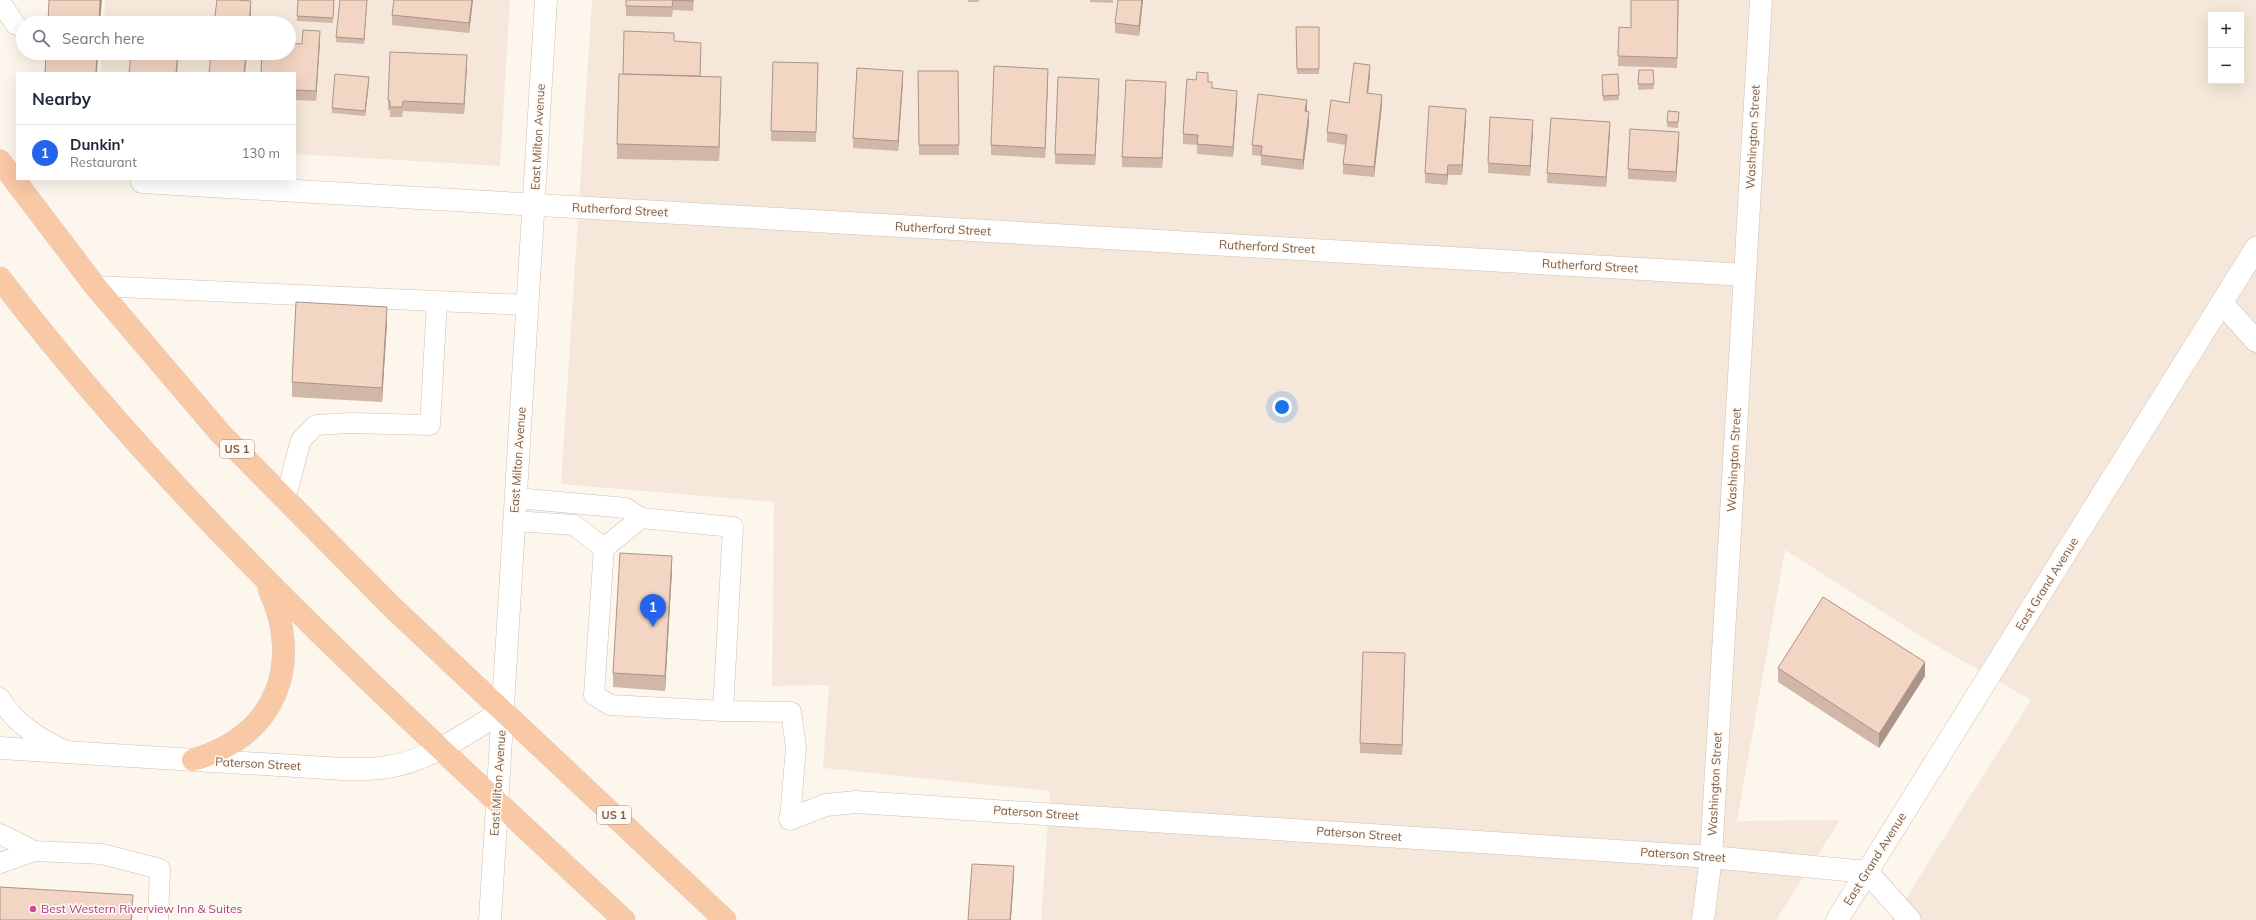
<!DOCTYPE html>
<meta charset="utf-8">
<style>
:root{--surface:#fff;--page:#f2f2f3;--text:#1f2937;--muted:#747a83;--line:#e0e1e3;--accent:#2563eb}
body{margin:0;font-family:Mulish,sans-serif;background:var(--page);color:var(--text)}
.controls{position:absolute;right:12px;top:12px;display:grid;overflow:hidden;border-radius:0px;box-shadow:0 4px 16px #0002}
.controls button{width:36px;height:36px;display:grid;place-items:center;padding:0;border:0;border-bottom:1px solid var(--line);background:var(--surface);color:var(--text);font:20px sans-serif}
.you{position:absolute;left:1282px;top:407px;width:14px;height:14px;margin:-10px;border:3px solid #fff;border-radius:50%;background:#1a73e8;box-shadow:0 0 0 6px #1a73e833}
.badge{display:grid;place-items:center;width:26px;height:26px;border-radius:50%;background:var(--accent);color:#fff;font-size:13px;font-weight:700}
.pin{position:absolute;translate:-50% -33px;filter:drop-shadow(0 1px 2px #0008)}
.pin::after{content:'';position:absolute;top:21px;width:14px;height:12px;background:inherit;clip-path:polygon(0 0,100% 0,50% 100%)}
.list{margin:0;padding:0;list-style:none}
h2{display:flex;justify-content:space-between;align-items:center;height:52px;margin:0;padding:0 16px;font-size:17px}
h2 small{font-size:13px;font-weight:400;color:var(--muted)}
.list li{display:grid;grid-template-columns:26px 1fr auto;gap:12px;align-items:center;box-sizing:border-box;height:56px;padding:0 16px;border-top:1px solid var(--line)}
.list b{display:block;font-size:15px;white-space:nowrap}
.list p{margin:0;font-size:13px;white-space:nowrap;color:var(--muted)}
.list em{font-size:13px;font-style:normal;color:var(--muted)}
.icon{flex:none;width:22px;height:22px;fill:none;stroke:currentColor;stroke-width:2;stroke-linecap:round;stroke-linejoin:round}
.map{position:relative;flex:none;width:2256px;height:920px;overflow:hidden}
.search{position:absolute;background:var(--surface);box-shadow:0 4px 16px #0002;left:16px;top:16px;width:280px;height:44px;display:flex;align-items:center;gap:10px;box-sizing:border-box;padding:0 14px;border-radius:22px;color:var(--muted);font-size:15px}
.panel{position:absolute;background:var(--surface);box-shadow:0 4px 16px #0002;left:16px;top:72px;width:280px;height:108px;border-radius:0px}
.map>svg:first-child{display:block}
</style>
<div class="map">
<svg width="2256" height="920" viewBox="0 0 2256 920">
<rect width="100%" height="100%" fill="#fdf6ec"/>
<g fill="#f5e8da" fill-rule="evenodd">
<path d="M105 0H510L500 166 295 154V73H100L102 53H289V23H104Z"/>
<path d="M592 0H2256V920H1892L2031 700 1930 642 1785 550 1737 821 1840 820 1776 920H1041L1050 791 823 768 829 685 772 686 774 502 561 484ZM2211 15H2241V81H2211Z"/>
</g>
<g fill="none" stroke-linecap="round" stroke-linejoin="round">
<g stroke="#d1beb0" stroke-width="21">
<g id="service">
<path d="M0 2 16 25"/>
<path d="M95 286 528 305"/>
<path d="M516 498 626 508 641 518 733 527 723 711 791 712 796 747 790 819"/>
<path d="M285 499 301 440 316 425 350 423 430 425 437 302"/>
<path d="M641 518 604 548 594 695 610 705 723 711"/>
<path d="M514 521 574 525 604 548"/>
<path d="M0 698C15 724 40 739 66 751"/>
<path d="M0 834 34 851 102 854 160 869 158 920"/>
<path d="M0 863 34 851"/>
</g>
</g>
<g stroke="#d1beb0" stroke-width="23">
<g id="minor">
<path d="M142 182 1745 275"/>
<path d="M2222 303 2256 341"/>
<path d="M0 748 343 769C357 769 372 770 387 767 429 761 467 733 503 711"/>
<path d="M790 819 826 805 856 802 1711 857 1867 872 1910 920"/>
<path d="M490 920 546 0"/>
<path d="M1703 920 1711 857 1761 0"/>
</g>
</g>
<g stroke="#d6c0b0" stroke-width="23">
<path id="secondary" d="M1837 920 2256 248"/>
</g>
<g stroke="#dad1cd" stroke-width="23">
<g id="trunk">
<path d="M0 161 95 286 221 434 392 607 725 920"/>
<path d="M0 278C183 518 405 715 624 920"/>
<path d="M193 760C275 737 304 665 269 589"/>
</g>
</g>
<use href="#service" stroke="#fff" stroke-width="20"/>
<use href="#minor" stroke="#fff" stroke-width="22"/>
<use href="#secondary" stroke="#fff" stroke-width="22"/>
<use href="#trunk" stroke="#f9c8a4" stroke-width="22"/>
</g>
<g fill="#d1b7a8">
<path d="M334 0 333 23 297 21V16Z"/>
<path d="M473 0 469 33 392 25V15Z"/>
<path d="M626 0H694L693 11 673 10 672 17 626 16Z"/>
<rect x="968" y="0" width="11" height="2"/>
<path d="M1090 0H1113V3L1090 2Z"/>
<path d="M1143 0 1139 36 1115 33V23Z"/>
<path d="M1679 0 1677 68 1618 66 1619 27 1631 28Z"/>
<path d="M367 4 364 44 336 42V37Z"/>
<path d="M1296 27H1319V74H1297Z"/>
<path d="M320 41 316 101 295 100V73L302 44Z"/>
<path d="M674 41 701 53 700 76 721 91 719 161 617 159V144L623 74Z"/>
<path d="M818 63 816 142 771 141V131Z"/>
<path d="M467 65 464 114 403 111 402 117H390V111L388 110V100Z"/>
<path d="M1639 70H1653L1654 89 1638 90Z"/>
<path d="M918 71H958L959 155H919Z"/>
<path d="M1618 74 1619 100 1603 101 1602 75Z"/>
<path d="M1370 75 1368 93 1382 105 1374 177 1343 174V164L1346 145 1327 142V132Z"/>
<path d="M1048 79 1045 158 991 155V145Z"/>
<path d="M903 81 898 151 853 148V138Z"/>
<path d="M369 82 365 116 332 113V108Z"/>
<path d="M1208 82 1212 89 1237 101 1233 157 1197 154V145L1183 144V134Z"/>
<path d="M1099 89 1095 165 1055 164V154Z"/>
<path d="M1166 92 1162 168 1122 167V157Z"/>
<path d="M1306 112 1309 122 1303 170 1261 165V156L1252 155V145Z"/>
<path d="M1679 112 1678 128 1667 127V122Z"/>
<path d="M1466 119 1462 175H1448L1447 185 1425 183V173Z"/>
<path d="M1533 130 1530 176 1488 173V163Z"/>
<path d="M1610 132 1606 187 1547 183V173Z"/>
<path d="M1679 142 1676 182 1628 179V169Z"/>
<path d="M387 322 382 402 292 397V382Z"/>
<path d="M672 570 665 691 613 687V673Z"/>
<path d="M1405 663 1402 755 1360 753V743Z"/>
<path d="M1778 668 1925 676 1879 748 1778 682Z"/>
</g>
<g fill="#aa9588">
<path d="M100 0H102L100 23H99Z"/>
<path d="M367 0V4L364 44V39Z"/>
<path d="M472 0H473L469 33V23Z"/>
<path d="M1142 0H1143L1139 36V26Z"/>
<path d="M251 1V12L250 23H249Z"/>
<path d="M320 31V41L316 101V91Z"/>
<path d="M97 53H98L97 73H96Z"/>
<path d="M178 53V57L177 73H176Z"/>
<path d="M246 53H247L245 73H244Z"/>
<path d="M467 55V65L464 114V104Z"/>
<path d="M1370 65V75L1367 103V93Z"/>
<path d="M1048 69V79L1045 158V148Z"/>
<path d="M903 71V81L898 151V141Z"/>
<path d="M369 77V82L365 116V111Z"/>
<path d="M721 77V91L719 161V147Z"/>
<path d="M1099 79V89L1095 165V155Z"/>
<path d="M1166 82V92L1162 168V158Z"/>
<path d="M1237 91V101L1233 157V147Z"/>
<path d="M1382 95V105L1374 177V167Z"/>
<path d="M1307 100V110L1305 121V111Z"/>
<path d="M1466 109V119L1462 175V165Z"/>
<path d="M1309 112V122L1303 170V160Z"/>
<path d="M1533 120V130L1530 176V166Z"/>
<path d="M1610 122V132L1606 187V177Z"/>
<path d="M1679 132V142L1676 182V172Z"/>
<path d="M1448 165V175L1447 185V175Z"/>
<path d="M387 307V322L382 402V388Z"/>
<path d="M672 556V570L665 691V676Z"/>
<path d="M1405 653V663L1402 755V745Z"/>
<path d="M1925 662V676L1879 748V734Z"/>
<path d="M1014 866V876L1011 920H1010Z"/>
<path d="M133 895 132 920H131Z"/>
</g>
<g fill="#f3d5c3" stroke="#aa9588">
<path d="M49 0H100L99 23H48Z"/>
<path d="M217 0H237L251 1 249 23H214Z"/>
<path d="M298 0H334L333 18 297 16Z"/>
<path d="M340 0H367L364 39 336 37Z"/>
<path d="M394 0H472L469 23 392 15Z"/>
<path d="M626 0H693V1L673 0 672 7 626 6Z"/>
<path d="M1118 0H1142L1139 26 1115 23Z"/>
<path d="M1631 0H1678L1677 58 1618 56 1619 27 1631 28Z"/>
<path d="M1296 27H1319V69H1297Z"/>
<path d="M303 30 320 31 316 91 295 90V73H261L262 53H289V43L302 44Z"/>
<path d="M624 31 674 33V41L701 43 700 76 623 74Z"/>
<path d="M390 52 467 55 464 104 403 101 402 107H390V101L388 100Z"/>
<path d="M46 53H97L96 73H45Z"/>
<path d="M131 53H178L176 73H129Z"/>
<path d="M211 53H246L244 73H209Z"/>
<path d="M773 62 818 63 816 132 771 131Z"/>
<path d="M1354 63 1370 65 1367 93 1382 95 1374 167 1343 164 1347 135 1327 132 1331 100 1349 103Z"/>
<path d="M994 66 1048 69 1045 148 991 145Z"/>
<path d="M857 68 903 71 898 141 853 138Z"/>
<path d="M1639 70H1653L1654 84H1638Z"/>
<path d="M918 71H958L959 145H919Z"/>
<path d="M1197 72 1208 73V82H1212V88L1237 91 1233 147 1197 144 1198 135 1183 134 1187 79 1196 80Z"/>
<path d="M335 74 369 77 365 111 332 108Z"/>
<path d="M619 74 721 77 719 147 617 144Z"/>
<path d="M1618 74 1619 95 1603 96 1602 75Z"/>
<path d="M1058 77 1099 79 1095 155 1055 154Z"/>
<path d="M1126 80 1166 82 1162 158 1122 157Z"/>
<path d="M1258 94 1307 100 1305 111 1309 112 1303 160 1261 155 1262 146 1252 145Z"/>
<path d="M1429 106 1466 109 1462 165H1448L1447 175 1425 173Z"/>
<path d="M1668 111 1679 112 1678 122H1667Z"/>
<path d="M1490 117 1533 120 1530 166 1488 163Z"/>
<path d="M1551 118 1610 122 1606 177 1547 173Z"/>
<path d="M1630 129 1679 132 1676 172 1628 169Z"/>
<path d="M296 302 387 307 382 388 292 382Z"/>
<path d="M620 553 672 556 665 676 613 673Z"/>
<path d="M1823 597 1925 662 1879 734 1778 668Z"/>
<path d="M1363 652 1405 653 1402 745 1360 743Z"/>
<path d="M972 864 1014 866 1010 920H968Z"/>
<path d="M0 887 133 895 131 920H0Z"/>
</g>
<circle fill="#d1479c" stroke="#fffaf3" stroke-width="1.5" cx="33" cy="909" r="4"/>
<g text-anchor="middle" stroke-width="3.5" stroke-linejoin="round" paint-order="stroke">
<g fill="#fffaf3" stroke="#a28b7f" stroke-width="1">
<rect x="220" y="440" width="34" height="18" rx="3"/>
<rect x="597" y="806" width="34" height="18" rx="3"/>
</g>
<g font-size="11" font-weight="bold" fill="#7a5c4d">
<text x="237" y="453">US 1</text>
<text x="614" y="819">US 1</text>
</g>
<g font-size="12" fill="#7a5c4d" stroke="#fffaf3">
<text transform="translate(538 137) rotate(-87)" y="4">East Milton Avenue</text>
<text transform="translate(1753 137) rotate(-87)" y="4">Washington Street</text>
<text transform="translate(620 210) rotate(3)" y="4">Rutherford Street</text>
<text transform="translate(943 229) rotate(3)" y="4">Rutherford Street</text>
<text transform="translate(1267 247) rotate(3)" y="4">Rutherford Street</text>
<text transform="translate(1590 266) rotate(3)" y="4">Rutherford Street</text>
<text transform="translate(518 460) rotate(-86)" y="4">East Milton Avenue</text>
<text transform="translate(1734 460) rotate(-87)" y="4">Washington Street</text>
<text transform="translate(2047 584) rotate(-58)" y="4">East Grand Avenue</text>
<text transform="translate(258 764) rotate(3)" y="4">Paterson Street</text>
<text transform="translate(498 783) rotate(-86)" y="4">East Milton Avenue</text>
<text transform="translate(1715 784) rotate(-87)" y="4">Washington Street</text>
<text transform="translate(1036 813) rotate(4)" y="4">Paterson Street</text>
<text transform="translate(1359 834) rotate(4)" y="4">Paterson Street</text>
<text transform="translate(1683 855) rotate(4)" y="4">Paterson Street</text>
<text transform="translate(1875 859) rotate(-58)" y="4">East Grand Avenue</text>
</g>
<g font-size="12" fill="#b23c85" stroke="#fffaf3" text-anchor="start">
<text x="41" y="913">Best Western Riverview Inn &amp; Suites</text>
</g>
</g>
</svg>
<div class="controls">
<button>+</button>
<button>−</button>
</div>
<div class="you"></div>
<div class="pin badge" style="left:653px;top:627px">1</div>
<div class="search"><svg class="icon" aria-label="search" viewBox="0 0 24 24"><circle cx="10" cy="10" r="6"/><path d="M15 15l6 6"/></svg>Search here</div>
<section class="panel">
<h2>Nearby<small></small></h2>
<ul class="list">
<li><span class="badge">1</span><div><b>Dunkin'</b><p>Restaurant</p></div><em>130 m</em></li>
</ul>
</section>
</div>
